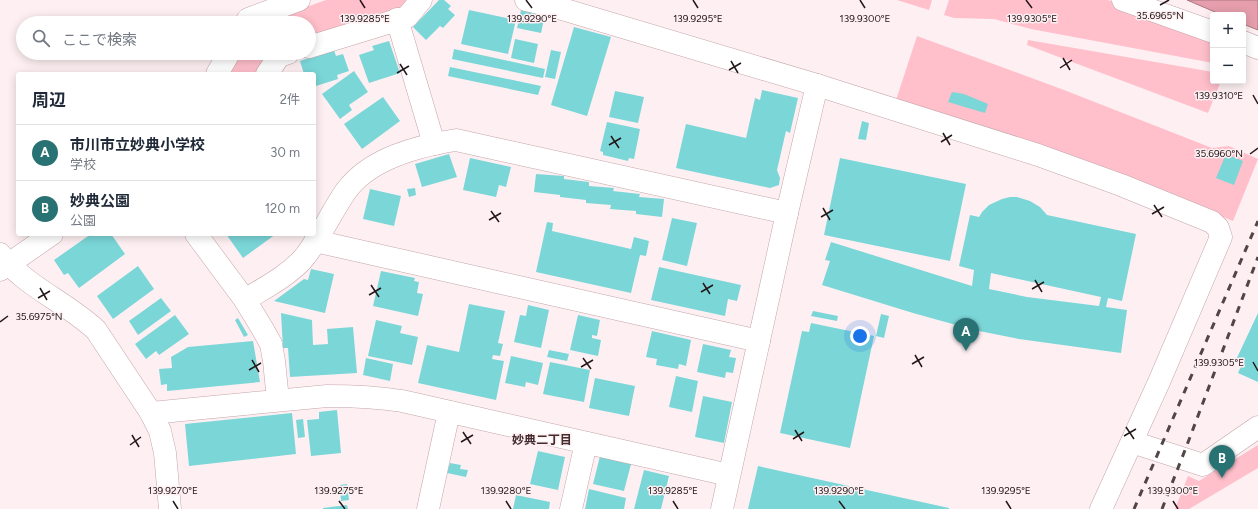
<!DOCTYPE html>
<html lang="ja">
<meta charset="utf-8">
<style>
:root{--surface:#fff;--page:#f2f2f3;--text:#1f2937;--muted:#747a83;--line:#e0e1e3;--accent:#287274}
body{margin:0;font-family:Figtree,"Noto Sans JP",sans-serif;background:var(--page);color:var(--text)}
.controls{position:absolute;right:12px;top:12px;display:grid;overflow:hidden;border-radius:4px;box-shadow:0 2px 10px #0003}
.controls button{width:36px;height:36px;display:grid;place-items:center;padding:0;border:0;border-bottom:1px solid var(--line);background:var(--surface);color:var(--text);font:20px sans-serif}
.you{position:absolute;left:860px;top:336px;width:14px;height:14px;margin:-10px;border:3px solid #fff;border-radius:50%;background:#1a73e8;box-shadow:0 0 0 6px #1a73e833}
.badge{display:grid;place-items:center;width:26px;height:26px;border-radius:50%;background:var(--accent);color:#fff;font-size:13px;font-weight:700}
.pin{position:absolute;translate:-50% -33px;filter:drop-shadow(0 1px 2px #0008)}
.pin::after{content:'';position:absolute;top:21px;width:14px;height:12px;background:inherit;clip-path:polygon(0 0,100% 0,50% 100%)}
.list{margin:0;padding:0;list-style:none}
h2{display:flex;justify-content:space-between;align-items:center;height:52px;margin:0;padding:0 16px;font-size:17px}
h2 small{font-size:13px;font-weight:400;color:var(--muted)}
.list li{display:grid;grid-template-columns:26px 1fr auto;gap:12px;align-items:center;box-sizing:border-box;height:56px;padding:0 16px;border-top:1px solid var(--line)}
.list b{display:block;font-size:15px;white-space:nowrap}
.list p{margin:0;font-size:13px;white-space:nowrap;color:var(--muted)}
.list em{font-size:13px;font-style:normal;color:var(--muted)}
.icon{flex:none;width:22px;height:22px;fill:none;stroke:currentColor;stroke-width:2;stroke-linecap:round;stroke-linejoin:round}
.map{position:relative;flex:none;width:1258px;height:509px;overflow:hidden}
.search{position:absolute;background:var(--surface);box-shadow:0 2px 10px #0003;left:16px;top:16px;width:300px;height:44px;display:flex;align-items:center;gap:10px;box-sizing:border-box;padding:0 14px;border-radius:22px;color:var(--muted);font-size:15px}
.panel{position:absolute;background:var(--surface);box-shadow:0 2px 10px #0003;left:16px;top:72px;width:300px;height:164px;border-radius:4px}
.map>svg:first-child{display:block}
</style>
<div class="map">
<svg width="1258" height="509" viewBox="0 0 1258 509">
<rect width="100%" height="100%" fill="#fef0f2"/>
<g fill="#ffbfcb">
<path d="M326 0H408L402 7 309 36V23H262Z"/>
<path d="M897 0H932L929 10Z"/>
<path d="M949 0H1108L1202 34 1213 40V63L1031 29 994 19 954 18 944 15Z"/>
<path d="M917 36 1064 90 1212 148 1229 146 1258 159 1233 221 1119 175 896 100Z"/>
<path d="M1028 40 1213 72V81H1221L1208 113 1027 45Z"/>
<path d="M239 53H269L256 74H227Z"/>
<path d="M1258 445V468L1189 509H1175L1188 476 1199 481Z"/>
</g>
<path fill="#e69eac" stroke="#ac7680" d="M1187 0H1258V30L1243 24V15H1222Z"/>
<g fill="#7bd6d8" fill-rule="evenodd">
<path d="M439 0H444L451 6 448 9 455 15 443 28 440 26 426 40 413 27Z"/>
<path d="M469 10 516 20 508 54 461 44Z"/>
<path d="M521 10 545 15 541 33 517 28Z"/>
<path d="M574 27 611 37 587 116 551 105Z"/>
<path d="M515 39 538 44 534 63 511 58Z"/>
<path d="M389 41 400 73 369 83 359 55 374 50 372 46Z"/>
<path d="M454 49 545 69 543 78 452 59Z"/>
<path d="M334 50 336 56 343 54 349 71 337 75 338 79 316 86 314 74H312V72L304 74 300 61Z"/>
<path d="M551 50 561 52 555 79 545 77Z"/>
<path d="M450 67 541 86 538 95 448 76Z"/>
<path d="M354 71 368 92 349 105 352 110 340 119 322 94Z"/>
<path d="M762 90 798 98 790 133 786 131 777 170 780 178 779 185 770 188 676 168 686 124 746 138 755 98 760 100Z"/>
<path d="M615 91 644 97 638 123 609 117Z"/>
<path d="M952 92 964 94 988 104 985 113 948 102Z"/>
<path d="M383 97 400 121 362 149 344 124Z"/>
<path d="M862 121 869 123 866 140 858 139Z"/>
<path d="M607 122 640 129 634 159 629 158 628 161 603 155V152L600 151Z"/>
<path d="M449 154 457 177 422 187 415 164Z"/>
<path d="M1226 154 1243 161 1234 185 1216 178Z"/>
<path d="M470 158 511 167 506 187 499 185 496 197 463 190Z"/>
<path d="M840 158 966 184 950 261 824 235Z"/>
<path d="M536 174 564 176V179L589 182V186L614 188 613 191 640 194 639 197 664 199 662 217 636 214V211L610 209 611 205 586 203V200L560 197V195L534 192Z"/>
<path d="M415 188 416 195 409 197 407 189Z"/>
<path d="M370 189 401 196 394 226 363 219Z"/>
<path d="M1010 197H1017L1030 201 1040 207 1047 215 1136 234 1122 301 1108 298 1106 307 1127 310 1121 353 1019 339 974 330 913 313 822 285 830 261 825 260 831 242 972 286 974 270 959 266 970 215 979 217 982 212 989 205 1002 199ZM991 273 1101 297 1099 306 1027 297 989 289Z"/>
<path d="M672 218 697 223 687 266 662 260Z"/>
<path d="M547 222 553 223 552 231 631 249 634 237 649 241 646 256 640 255 631 293 536 272Z"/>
<path d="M91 234H111L125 254 79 288 68 273 64 275 54 260Z"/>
<path d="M226 234H276L243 258Z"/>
<path d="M138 266 154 289 113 319 97 296Z"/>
<path d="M659 267 741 285 737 301 728 299 725 316 651 300Z"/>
<path d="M311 269 334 274 325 313 274 301 304 279 308 280Z"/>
<path d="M381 271 415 278 414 281 419 282 417 293 423 294 418 316 373 306Z"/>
<path d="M161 298 171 311 138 335 129 321Z"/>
<path d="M469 304 505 311 498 343 503 344 500 356 493 355 492 359 504 361 496 400 418 383 427 345 459 352Z"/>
<path d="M528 305 549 310 541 348 514 342 520 315 526 316Z"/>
<path d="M813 311 838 316 837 321 811 316Z"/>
<path d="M281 313 312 320 313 345 328 344 327 329 353 327 357 373 290 377 288 348H283Z"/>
<path d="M1258 313V382L1238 373 1242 364 1235 362Z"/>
<path d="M881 314 889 316 884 338 876 336Z"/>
<path d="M175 315 189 334 159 355 156 351 146 359 135 344Z"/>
<path d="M578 315 600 320 597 336 592 335V338L601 340 598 356 570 350Z"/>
<path d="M238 318 248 335 244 337 235 320Z"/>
<path d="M376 320 402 326 400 333 418 337 412 365 368 356Z"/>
<path d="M811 323 874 336 850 448 780 433 802 331 809 332Z"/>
<path d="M652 331 691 340 686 366 679 364 678 369 656 365 657 359 646 357Z"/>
<path d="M253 341 260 382 167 391V384L161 385 159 369 172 368 171 357 188 347Z"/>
<path d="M703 344 731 350 729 357 736 358 733 373 726 372 725 378 697 372Z"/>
<path d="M549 350 569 354 567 361 547 357Z"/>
<path d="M511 356 543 363 538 385 526 382 525 387 505 383Z"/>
<path d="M366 358 393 364 390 381 363 375Z"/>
<path d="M550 362 590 370 584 402 543 394Z"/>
<path d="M676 376 698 381 692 412 669 407Z"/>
<path d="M595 378 635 386 629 416 589 408Z"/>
<path d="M703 396 732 402 724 443 695 437Z"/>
<path d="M337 410 341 453 311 456 307 420 319 419V412Z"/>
<path d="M292 413 296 454 189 466 185 424Z"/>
<path d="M303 419 305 437 298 438 296 420Z"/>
<path d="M538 451 565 457 558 490 530 484Z"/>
<path d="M600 456 631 464 624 491 593 484Z"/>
<path d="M450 463 461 465 460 469 468 470 466 477 447 473Z"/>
<path d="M758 466 949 508V509H748Z"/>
<path d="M644 470 669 476 661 509H634Z"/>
<path d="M347 484 349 500 341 501 340 485Z"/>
<path d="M589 489 626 498 624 509H585Z"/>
<path d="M516 495 550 502 549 509H513Z"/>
<path d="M347 505 348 509H323V508Z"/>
</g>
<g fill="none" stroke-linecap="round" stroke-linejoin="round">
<g stroke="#c4a5aa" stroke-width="23">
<g id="minor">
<path d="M526 0 552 6 817 85 1038 155 1121 185 1212 222 1218 228 1221 237 1159 382 1101 509"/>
<path d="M1123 0 1213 32"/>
<path d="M397 19 434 144"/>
<path d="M246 23 248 19 299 0"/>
<path d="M1243 42 1258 48"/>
<path d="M309 47 407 17 421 0"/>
<path d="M217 74 229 53"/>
<path d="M267 74 279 56 288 53"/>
<path d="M196 234 245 300 262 328 271 344 274 361 278 400"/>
<path d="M315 241 759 341"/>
<path d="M0 254C26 287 66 302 96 330L151 413 160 431 165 453 170 509"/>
<path d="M0 270 52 234"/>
<path d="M245 300C264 288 286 277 302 260 319 241 331 212 346 191 370 158 418 146 456 140L787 213"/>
<path d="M151 413 327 396C352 396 377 397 402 401L729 475"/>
<path d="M1132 442 1203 465 1258 427"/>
<path d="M428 509 449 412"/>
<path d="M571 509 586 443"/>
<path d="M722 509 787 213 817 85"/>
</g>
</g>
<use href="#minor" stroke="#fff" stroke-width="22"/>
<g stroke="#524547" stroke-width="3" stroke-dasharray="7 7" stroke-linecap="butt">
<path d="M1134 509 1258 221"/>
<path d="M1162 509 1187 445 1258 257"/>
</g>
</g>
<path fill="none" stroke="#231719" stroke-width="1.5" d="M360 0 365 8M526 0 532 8M693 0 698 8M860 0 865 8M1026 0 1032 8M1160 5 1169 0M1063 58 1070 70M731 61 738 73M400 64 407 75M1060 68 1072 60M729 70 741 63M397 73 409 66M1253 95 1258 104M943 133 950 145M611 136 619 148M941 142 952 135M609 145 621 138M1250 154 1258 148M1154 205 1162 217M823 208 830 220M491 211 499 222M1152 214 1164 207M821 217 833 210M489 220 501 213M1035 280 1042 292M703 283 710 294M371 285 379 297M40 288 47 300M1032 289 1044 282M701 292 713 285M369 295 381 288M38 298 50 291M0 322 8 316M915 355 922 367M583 358 591 369M252 360 259 372M1253 362 1258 371M912 364 924 357M581 367 593 360M249 370 261 363M1126 427 1134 439M795 430 802 441M463 432 471 444M132 435 139 447M1124 436 1136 429M793 439 804 432M461 442 473 435M130 445 141 437M173 501 178 509M339 501 345 509M506 501 511 509M673 501 678 509M839 501 845 509M1006 501 1011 509M1173 501 1178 509"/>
<g text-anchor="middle" stroke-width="3" stroke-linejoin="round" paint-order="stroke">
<g font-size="12" font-weight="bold" fill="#422a2e" stroke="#fef0f2">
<text x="542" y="444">妙典二丁目</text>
</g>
</g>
<g font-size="10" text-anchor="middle" fill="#231719" stroke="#fef0f2" stroke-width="3" stroke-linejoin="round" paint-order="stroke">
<text x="1160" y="19">35.6965°N</text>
<text x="365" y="22">139.9285°E</text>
<text x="532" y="22">139.9290°E</text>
<text x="698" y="22">139.9295°E</text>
<text x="865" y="22">139.9300°E</text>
<text x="1032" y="22">139.9305°E</text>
<text x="1219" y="99">139.9310°E</text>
<text x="1219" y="157">35.6960°N</text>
<text x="39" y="320">35.6975°N</text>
<text x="1219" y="366">139.9305°E</text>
<text x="173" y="494">139.9270°E</text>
<text x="339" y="494">139.9275°E</text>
<text x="506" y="494">139.9280°E</text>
<text x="673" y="494">139.9285°E</text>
<text x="839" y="494">139.9290°E</text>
<text x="1006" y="494">139.9295°E</text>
<text x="1173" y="494">139.9300°E</text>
</g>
</svg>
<div class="controls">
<button>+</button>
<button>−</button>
</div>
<div class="you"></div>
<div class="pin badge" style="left:966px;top:351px">A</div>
<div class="pin badge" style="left:1222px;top:478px">B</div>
<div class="search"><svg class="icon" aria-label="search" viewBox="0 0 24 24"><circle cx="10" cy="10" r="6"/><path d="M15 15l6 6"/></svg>ここで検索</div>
<section class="panel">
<h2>周辺<small>2件</small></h2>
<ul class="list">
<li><span class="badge">A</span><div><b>市川市立妙典小学校</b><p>学校</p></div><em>30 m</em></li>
<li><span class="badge">B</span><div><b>妙典公園</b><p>公園</p></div><em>120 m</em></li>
</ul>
</section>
</div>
